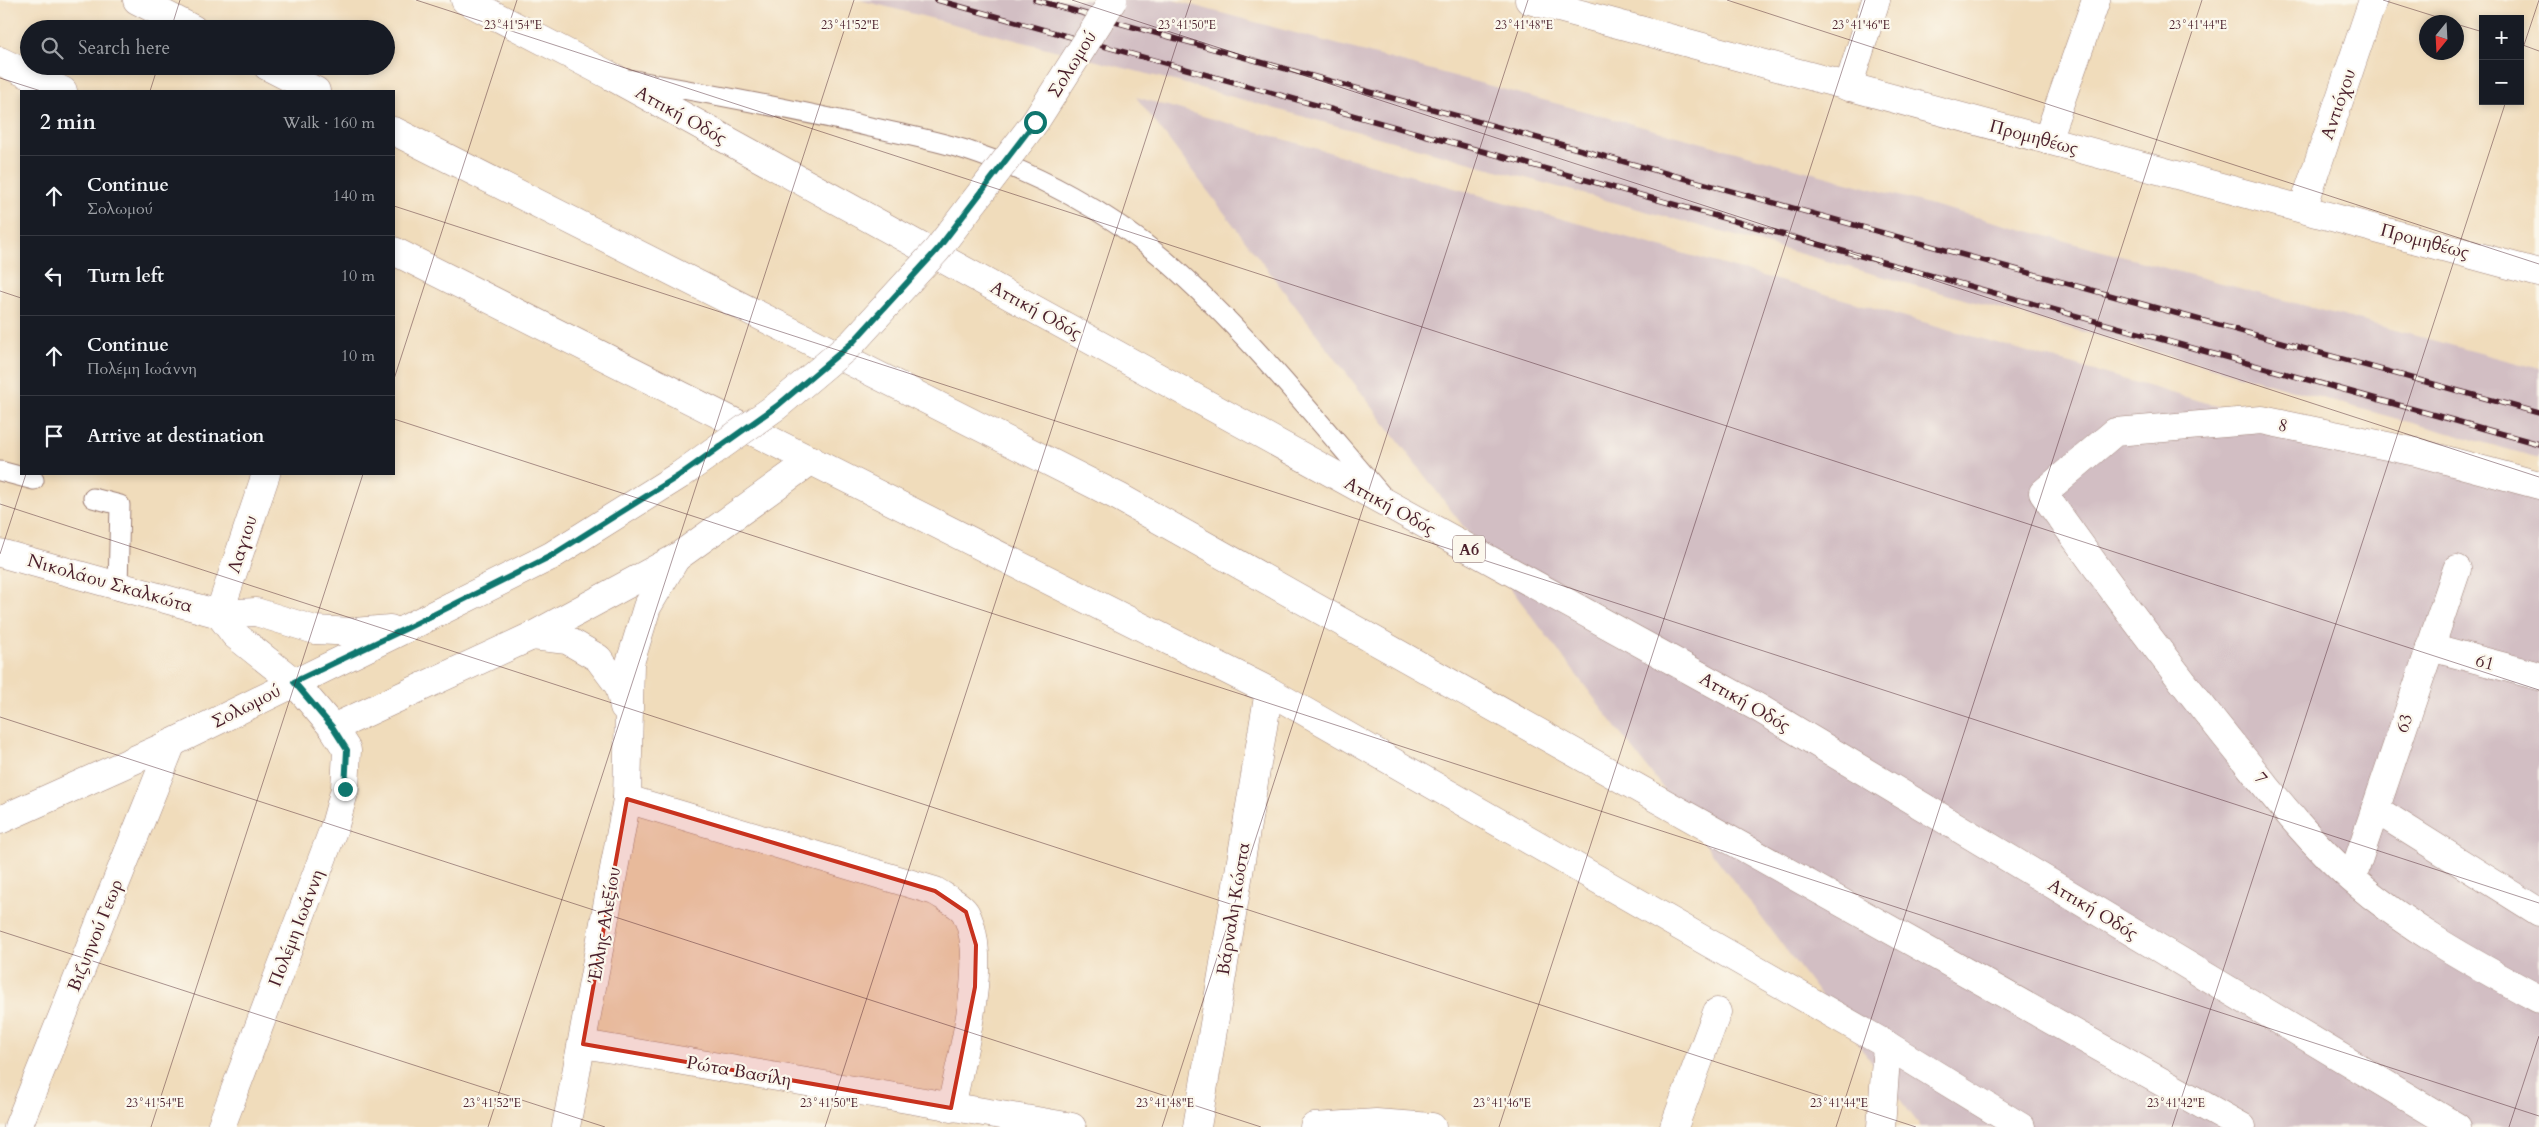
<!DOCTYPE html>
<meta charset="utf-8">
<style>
:root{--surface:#171b24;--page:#20242c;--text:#f1f3f6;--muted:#9ea1a6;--line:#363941}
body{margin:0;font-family:Cardo,serif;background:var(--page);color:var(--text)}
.controls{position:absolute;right:15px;top:15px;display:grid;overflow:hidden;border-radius:0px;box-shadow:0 2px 8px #0003}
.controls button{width:45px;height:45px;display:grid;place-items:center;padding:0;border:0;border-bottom:1px solid var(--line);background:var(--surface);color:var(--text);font:25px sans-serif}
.compass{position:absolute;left:2419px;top:15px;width:45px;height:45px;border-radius:50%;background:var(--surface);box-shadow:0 2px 8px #0003;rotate:198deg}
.stop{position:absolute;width:15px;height:15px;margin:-11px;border:4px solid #0f766e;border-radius:50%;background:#fff}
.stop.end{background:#0f766e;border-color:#fff;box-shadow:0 1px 5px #0008}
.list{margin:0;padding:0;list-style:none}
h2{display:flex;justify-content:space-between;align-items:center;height:65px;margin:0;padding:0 20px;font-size:21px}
h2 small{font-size:16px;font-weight:400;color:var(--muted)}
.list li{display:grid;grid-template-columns:32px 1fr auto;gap:15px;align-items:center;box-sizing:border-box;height:80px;padding:0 20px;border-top:1px solid var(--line)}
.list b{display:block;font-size:19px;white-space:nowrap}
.list p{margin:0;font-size:16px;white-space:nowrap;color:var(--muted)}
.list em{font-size:16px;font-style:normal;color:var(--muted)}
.icon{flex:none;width:28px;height:28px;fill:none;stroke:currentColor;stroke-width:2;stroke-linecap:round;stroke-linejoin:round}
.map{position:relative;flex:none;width:2539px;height:1127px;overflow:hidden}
.search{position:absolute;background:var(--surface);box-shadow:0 2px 8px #0003;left:20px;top:20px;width:375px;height:55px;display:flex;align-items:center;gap:12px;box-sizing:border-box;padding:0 18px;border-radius:28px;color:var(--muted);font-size:19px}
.panel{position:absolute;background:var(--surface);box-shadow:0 2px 8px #0003;left:20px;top:90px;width:375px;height:385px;border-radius:0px}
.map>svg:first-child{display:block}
</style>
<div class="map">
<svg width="2539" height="1127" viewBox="0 0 2539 1127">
<rect width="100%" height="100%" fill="#fbf7ec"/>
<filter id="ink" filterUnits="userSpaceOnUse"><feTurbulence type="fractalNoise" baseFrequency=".02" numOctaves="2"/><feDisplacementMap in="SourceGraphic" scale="10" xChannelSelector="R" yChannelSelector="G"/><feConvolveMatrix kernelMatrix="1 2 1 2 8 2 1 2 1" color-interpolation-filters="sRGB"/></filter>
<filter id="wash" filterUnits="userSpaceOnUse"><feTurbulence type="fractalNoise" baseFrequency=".0096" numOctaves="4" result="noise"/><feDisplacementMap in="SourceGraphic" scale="20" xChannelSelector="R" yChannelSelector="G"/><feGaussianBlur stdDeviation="1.12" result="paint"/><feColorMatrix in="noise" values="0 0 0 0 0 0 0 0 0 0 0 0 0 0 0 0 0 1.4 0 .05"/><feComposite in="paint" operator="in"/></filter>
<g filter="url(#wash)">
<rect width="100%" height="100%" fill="#f0dcbb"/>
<g fill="#d2bec3">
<path d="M860 0H1173L2539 369V458L1182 83Z"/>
<path d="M1136 97 2539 498V1127H1921Z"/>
</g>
</g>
<g filter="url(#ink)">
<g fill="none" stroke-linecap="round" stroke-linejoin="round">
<g stroke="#9d7e73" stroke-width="21">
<g id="lane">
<path d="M628 79C709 94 790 108 870 127 902 134 935 140 966 150 1036 173 1109 212 1165 260 1245 330 1312 414 1381 494"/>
<path d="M0 471 34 480"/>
<path d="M93 498 120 505 118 586"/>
</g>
</g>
<g stroke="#9d7e73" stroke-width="29">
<g id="street">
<path d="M1848 87 1876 0"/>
<path d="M2047 140 2096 0"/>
<path d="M2303 208 2373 0"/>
<path d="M2539 485 2416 452 2262 420 2115 432 2043 493C2102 576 2163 658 2227 738 2266 786 2305 838 2352 879 2408 928 2474 964 2539 999"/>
<path d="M219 614 266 474"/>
<path d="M532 636 567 640 598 658 619 686 624 707"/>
<path d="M2430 647 2539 676"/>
<path d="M294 682 333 728 532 636 676 558 812 460"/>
<path d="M627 799 935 891C944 897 962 905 966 914 990 962 961 1055 951 1108"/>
<path d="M2375 809 2539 912"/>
<path d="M2352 878 2457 569"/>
<path d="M583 1044 1072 1127"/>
<path d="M18 1127 172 743"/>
<path d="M221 1127 335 825 345 789 347 750 333 728"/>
<path d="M566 1127 627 799 630 663 647 607 676 558"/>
<path d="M1197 1127 1269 691"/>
<path d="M1314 1127 1376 1123 1432 1127"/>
<path d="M1674 1127 1717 1012"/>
<path d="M1881 1127 1887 1045"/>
</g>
</g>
<g stroke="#9d7e73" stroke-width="29">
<g id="secondary">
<path d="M1529 0 2539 273"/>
<path d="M0 61 63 91"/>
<path d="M394 251 1269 691 1887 1045 2021 1127"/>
<path d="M0 553 219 614 256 612 315 630 354 632 390 629"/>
<path d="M219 614 235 635 294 682"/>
<path d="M0 820 172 743 407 628"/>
</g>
</g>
<g stroke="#9d7e73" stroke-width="29">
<g id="highway">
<path d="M137 0 193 29"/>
<path d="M465 0 609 75 1757 707 2457 1127"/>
<path d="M267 66 316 91"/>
<path d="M394 131 1119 497 2242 1127"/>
</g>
</g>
<use href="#lane" stroke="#fff" stroke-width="19"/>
<use href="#street" stroke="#fff" stroke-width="28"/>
<use href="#secondary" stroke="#fff" stroke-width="28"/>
<use href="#highway" stroke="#fff" stroke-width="28"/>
<g stroke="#4a1f2b" stroke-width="5.5">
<g id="rail">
<path d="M937 0 2539 444"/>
<path d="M1035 0 2539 413"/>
</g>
</g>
<use href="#rail" stroke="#fbf7ec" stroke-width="4" stroke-dasharray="11" stroke-linecap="butt"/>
<g stroke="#9d7e73" stroke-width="29" stroke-linecap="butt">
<path id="secondary-bridge" d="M407 628 551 556 680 475 777 406 853 342 937 250 1035 122 1113 0"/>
</g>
<use href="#secondary-bridge" stroke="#fff" stroke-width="28"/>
</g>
</g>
<g fill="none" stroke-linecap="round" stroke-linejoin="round" filter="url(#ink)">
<path stroke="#0f766e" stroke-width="6" d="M345 789 347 750 333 728 294 682 407 628 551 556 680 475 777 406 853 342 937 250 1035 122"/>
</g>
<path fill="#c8321e" fill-opacity="0.2" stroke="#c8321e" stroke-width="4" stroke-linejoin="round" d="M627 799 935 891 966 912 976 945 975 987 951 1108 583 1044Z"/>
<path fill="none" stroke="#4a1f2b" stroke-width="1" stroke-opacity="0.45" d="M416 0 2539 690M1072 0 2539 477M1727 0 2539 264M2383 0 2453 22M2456 24 2483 32M171 29 180 0M2520 44 2539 51M2520 57 2539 0M0 78 41 91M150 91 158 66M394 206 2539 903M0 291 21 298M394 379 517 0M394 419 2539 1116M0 504 1916 1127M0 554 26 474M0 717 1261 1127M0 931 605 1127M151 1127 363 474M488 1127 854 0M825 1127 1191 0M1162 1127 1528 0M1499 1127 1865 0M1836 1127 2202 0M2172 1127 2506 101M2509 1127 2539 1036"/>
<g text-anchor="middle" stroke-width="4.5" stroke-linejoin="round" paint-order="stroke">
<rect fill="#fbf7ec" stroke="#7f6065" stroke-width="1" x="1453" y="535.5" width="32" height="27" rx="4"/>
<g font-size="16" font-weight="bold" fill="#4a1f2b">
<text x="1469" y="555">Α6</text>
</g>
<g font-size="18" fill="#4a1f2b" stroke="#fbf7ec">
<text transform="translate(1072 64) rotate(-58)" y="6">Σολωμού</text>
<text transform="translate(2338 104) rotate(-71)" y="6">Αντιόχου</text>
<text transform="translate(681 115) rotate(29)" y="6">Αττική Οδός</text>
<text transform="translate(2034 137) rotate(15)" y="6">Προμηθέως</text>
<text transform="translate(2425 241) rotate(15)" y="6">Προμηθέως</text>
<text transform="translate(1036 310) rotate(29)" y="6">Αττική Οδός</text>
<text transform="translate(2283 425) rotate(12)" y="6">8</text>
<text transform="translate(1390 506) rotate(29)" y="6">Αττική Οδός</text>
<text transform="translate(242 544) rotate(-72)" y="6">Λαγιου</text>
<text transform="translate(110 583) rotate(16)" y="6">Νικολάου Σκαλκώτα</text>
<text transform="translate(2485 662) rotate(15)" y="6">61</text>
<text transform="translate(1745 702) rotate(30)" y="6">Αττική Οδός</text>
<text transform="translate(246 706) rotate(-27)" y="6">Σολωμού</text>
<text transform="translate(2404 723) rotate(-71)" y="6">63</text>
<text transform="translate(2261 778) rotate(50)" y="6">7</text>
<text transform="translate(1233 909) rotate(-81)" y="6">Βάρναλη Κώστα</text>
<text transform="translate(2093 909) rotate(31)" y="6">Αττική Οδός</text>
<text transform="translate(604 925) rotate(-80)" y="6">Έλλης Αλεξίου</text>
<text transform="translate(296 928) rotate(-69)" y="6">Πολέμη Ιωάννη</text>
<text transform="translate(95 935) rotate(-68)" y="6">Βιζυηνού Γεωρ</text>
<text transform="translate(739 1071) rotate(10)" y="6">Ρώτα Βασίλη</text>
</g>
</g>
<g font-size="12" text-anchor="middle" fill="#4a1f2b" stroke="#fbf7ec" stroke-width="4.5" stroke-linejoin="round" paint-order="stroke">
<text x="513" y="29">23°41'54"E</text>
<text x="850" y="29">23°41'52"E</text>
<text x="1187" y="29">23°41'50"E</text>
<text x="1524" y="29">23°41'48"E</text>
<text x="1861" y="29">23°41'46"E</text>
<text x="2198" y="29">23°41'44"E</text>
<text x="155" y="1107">23°41'54"E</text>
<text x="492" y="1107">23°41'52"E</text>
<text x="829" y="1107">23°41'50"E</text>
<text x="1165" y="1107">23°41'48"E</text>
<text x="1502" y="1107">23°41'46"E</text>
<text x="1839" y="1107">23°41'44"E</text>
<text x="2176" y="1107">23°41'42"E</text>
</g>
</svg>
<div class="controls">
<button>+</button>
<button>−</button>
</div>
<svg class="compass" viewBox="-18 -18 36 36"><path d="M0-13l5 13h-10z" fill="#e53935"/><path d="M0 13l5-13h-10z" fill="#9ea1a6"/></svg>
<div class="stop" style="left:1035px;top:122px"></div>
<div class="stop end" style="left:345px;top:789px"></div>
<div class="search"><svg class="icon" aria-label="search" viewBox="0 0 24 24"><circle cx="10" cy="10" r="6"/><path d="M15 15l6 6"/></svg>Search here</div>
<section class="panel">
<h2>2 min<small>Walk · 160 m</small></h2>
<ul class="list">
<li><svg class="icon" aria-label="ahead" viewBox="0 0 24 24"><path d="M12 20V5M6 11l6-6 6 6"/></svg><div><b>Continue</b><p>Σολωμού</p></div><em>140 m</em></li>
<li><svg class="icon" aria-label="left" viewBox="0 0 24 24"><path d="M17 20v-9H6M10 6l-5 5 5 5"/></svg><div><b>Turn left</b></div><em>10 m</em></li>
<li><svg class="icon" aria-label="ahead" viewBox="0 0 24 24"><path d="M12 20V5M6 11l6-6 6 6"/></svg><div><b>Continue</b><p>Πολέμη Ιωάννη</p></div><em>10 m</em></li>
<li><svg class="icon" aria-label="arrive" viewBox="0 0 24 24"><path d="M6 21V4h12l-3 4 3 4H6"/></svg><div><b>Arrive at destination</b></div></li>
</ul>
</section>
</div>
